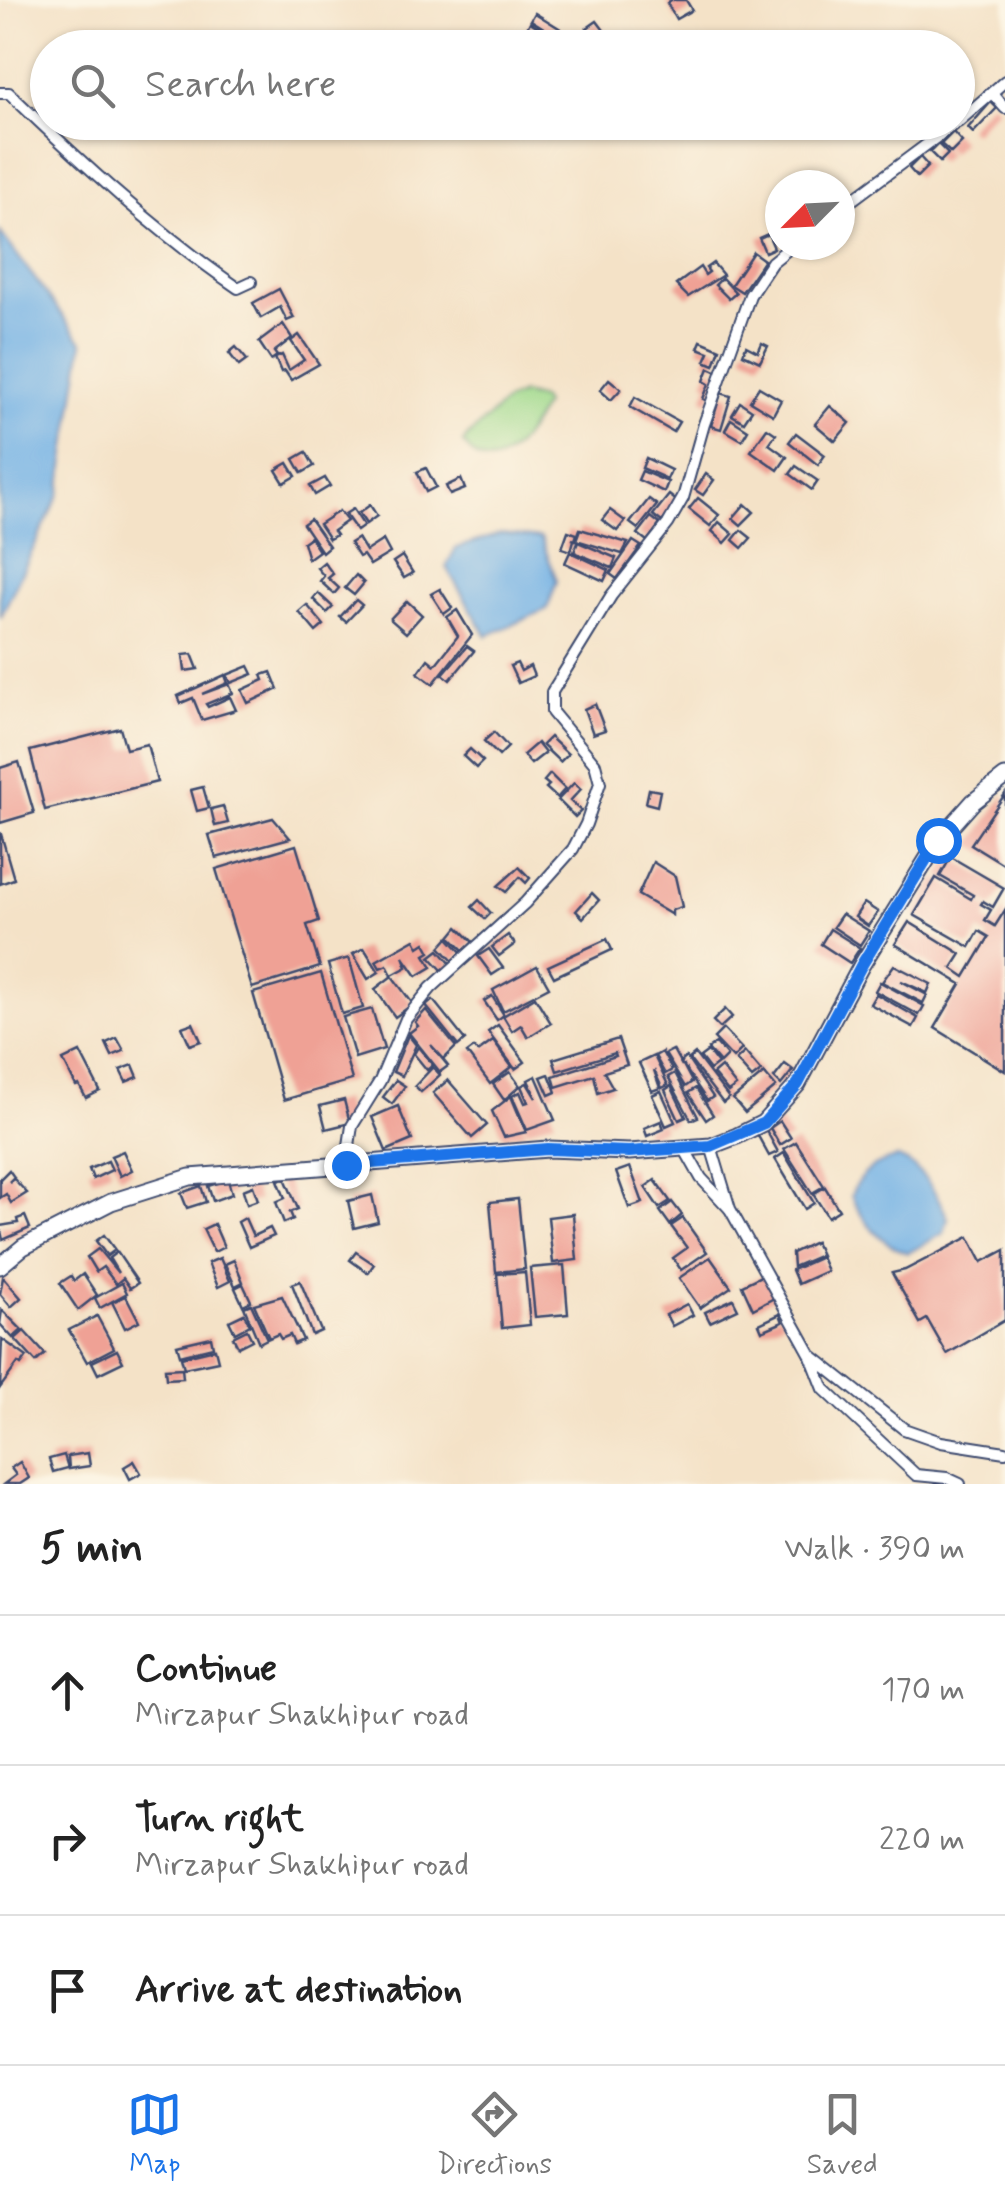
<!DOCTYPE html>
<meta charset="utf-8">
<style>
:root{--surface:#fff;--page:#f6f6f6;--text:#222;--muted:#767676;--line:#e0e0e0;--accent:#1a73e8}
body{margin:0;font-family:Mynerve,sans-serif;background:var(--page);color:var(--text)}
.compass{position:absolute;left:765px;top:170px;width:90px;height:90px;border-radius:50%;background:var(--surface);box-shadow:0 2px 8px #0004;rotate:246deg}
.stop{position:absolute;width:30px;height:30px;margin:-22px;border:8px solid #1a73e8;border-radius:50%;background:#fff}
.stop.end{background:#1a73e8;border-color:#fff;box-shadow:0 2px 10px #0008}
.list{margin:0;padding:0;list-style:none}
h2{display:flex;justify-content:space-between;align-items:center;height:130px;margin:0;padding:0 40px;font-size:42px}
h2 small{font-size:32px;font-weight:400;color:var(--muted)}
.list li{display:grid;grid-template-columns:65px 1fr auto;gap:30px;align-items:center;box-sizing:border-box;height:150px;padding:0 40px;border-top:2px solid var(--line)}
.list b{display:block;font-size:38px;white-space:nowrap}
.list p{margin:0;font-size:32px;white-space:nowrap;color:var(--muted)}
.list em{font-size:32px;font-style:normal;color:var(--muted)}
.icon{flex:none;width:55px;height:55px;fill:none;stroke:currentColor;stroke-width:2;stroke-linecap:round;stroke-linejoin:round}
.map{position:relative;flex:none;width:1005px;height:1484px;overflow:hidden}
.search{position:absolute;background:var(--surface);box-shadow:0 2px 8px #0004;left:30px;right:30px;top:30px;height:110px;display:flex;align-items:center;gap:25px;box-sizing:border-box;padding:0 35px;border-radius:55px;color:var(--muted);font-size:38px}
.sheet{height:580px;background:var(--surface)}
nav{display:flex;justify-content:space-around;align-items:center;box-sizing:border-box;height:140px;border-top:2px solid var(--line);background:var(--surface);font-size:28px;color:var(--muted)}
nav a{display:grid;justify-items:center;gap:5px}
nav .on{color:var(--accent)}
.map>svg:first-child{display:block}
</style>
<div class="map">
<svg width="1005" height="1484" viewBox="0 0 1005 1484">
<rect width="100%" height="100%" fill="#fcf5e5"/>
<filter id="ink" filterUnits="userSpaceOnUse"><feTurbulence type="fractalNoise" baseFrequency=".01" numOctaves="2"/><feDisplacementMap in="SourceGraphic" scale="20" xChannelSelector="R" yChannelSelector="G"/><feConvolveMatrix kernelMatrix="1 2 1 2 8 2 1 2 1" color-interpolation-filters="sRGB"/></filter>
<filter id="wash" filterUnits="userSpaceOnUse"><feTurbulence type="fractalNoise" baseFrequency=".0048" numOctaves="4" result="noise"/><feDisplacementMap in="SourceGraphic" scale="40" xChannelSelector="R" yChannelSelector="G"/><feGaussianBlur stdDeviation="2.25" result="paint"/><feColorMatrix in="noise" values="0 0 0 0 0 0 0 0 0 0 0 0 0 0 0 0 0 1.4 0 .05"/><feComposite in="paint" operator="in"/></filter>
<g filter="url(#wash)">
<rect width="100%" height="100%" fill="#f4e2c7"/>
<path fill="#9fd98b" stroke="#5d8474" stroke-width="2.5" d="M522 394 541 399 544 405C534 423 508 470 481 459 474 457 468 449 463 443L467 437 506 401Z"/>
<g fill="#72b1e5" stroke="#4670a2" stroke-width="2.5">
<path d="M0 232 83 343 60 493 0 618Z"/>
<path d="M500 534 541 538 557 581 547 609 487 636 446 567 456 548Z"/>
<path d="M898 1158C923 1167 937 1195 948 1218L944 1233 908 1253C882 1245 862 1220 851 1196 859 1174 874 1162 898 1158Z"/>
</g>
<g id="blocks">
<g fill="#efa195">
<path d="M671 0H686L692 10 676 19 667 3Z"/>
<path d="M535 13 567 33 563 40 531 20Z"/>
<path d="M597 21 606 33 597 40 587 28Z"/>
<path d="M530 22 562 42 559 48 526 30Z"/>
<path d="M991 102 997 108 973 133 968 128Z"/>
<path d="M705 122H737L710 134Z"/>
<path d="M953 132 962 142 951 153 941 144Z"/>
<path d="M938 144 948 154 940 162 930 152Z"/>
<path d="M920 157 928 166 917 177 909 168Z"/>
<path d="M768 234 774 248 765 252 759 238Z"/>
<path d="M753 252 764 260 742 292 731 285Z"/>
<path d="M713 263 723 275 688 297 676 285 700 267 705 275 709 272 706 268Z"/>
<path d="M722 278 736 293 729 299 715 285Z"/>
<path d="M279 289 294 318 287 321 280 307 261 318 253 303Z"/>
<path d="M283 324 292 338 274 352 277 356 271 360 259 342Z"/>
<path d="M299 335 319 364 291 380 285 371 281 372 275 358 282 355 289 370 304 360 291 341Z"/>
<path d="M701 341 720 349 714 365 705 361 709 352 698 348Z"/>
<path d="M762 343 768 346 760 362 743 354 746 346 758 352Z"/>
<path d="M236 347 247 360 239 366 229 353Z"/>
<path d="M709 368 718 372 709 402 703 399 709 384 704 381Z"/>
<path d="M609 379 621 389 611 400 600 390Z"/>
<path d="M759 387 781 400 773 415 750 401Z"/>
<path d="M721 393 731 396 721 429 711 426Z"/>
<path d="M635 397 679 422 673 432 630 407Z"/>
<path d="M740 402 752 410 744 422 732 415Z"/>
<path d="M830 406 850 423 835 441 815 424Z"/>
<path d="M731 419 748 430 742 440 725 430Z"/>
<path d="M767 428 776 434 769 444 787 457 778 470 751 451Z"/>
<path d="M796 433 825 455 818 465 789 442Z"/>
<path d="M306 452 314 466 302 473 294 459Z"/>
<path d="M646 458 671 470 667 479 642 468Z"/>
<path d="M288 463 296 476 284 483 276 470Z"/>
<path d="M796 466 818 481 812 490 790 474Z"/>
<path d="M426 468 436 487 426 492 417 472Z"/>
<path d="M642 471 668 482 664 492 638 480Z"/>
<path d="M706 474 714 480 703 495 695 490Z"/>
<path d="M325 478 330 486 315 495 310 486Z"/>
<path d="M461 479 465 489 450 495 446 486Z"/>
<path d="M669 495 678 502 662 522 653 515Z"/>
<path d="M698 498 719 515 710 526 689 509Z"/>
<path d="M649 499 657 505 638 529 630 523Z"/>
<path d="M745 504 754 512 741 525 733 518Z"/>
<path d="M370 505 377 516 366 524 359 513Z"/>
<path d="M353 509 364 526 357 531 345 514Z"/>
<path d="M610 510 625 521 617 531 602 520Z"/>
<path d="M339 511 347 521 333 531 336 535 329 539 319 524Z"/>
<path d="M651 517 660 524 647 541 638 534Z"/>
<path d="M310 519 329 546 322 552 303 524Z"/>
<path d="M719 522 733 534 725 543 712 531Z"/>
<path d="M580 529 628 543 622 554 576 540Z"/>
<path d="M741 530 751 538 742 548 733 540Z"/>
<path d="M568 531 577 534 575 540 572 539 574 540 571 551 562 548Z"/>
<path d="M310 537 319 551 308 559 303 542Z"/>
<path d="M358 538 366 551 383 540 390 553 370 565 363 555 359 557 350 543Z"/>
<path d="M633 541 641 546 617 579 610 574Z"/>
<path d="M578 542 616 558 612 568 574 552Z"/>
<path d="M570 552 609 570 604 581 565 563Z"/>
<path d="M402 556 413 573 404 578 393 562Z"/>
<path d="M324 562 333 574 328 578 339 588 334 594 320 581 324 576 317 568Z"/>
<path d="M356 575 364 583 354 595 345 588Z"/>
<path d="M440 589 452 608 444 614 431 594Z"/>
<path d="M318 593 333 607 327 613 313 599Z"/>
<path d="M356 600 362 605 346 622 340 617Z"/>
<path d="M407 601 422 615 406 633 390 619Z"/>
<path d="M307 605 324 625 316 632 299 612Z"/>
<path d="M457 610 472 635 433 684 418 673 428 659 435 665 458 636 447 617Z"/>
<path d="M467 646 474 651 450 680 443 674Z"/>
<path d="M192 654 198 669 185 671 183 655Z"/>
<path d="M517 663 521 671 530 666 534 676 518 683 510 666Z"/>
<path d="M249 666 253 674 231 683 227 675Z"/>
<path d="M271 672 278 689 248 703 242 690 264 680 262 675Z"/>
<path d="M225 675 228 683 202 694 229 684 233 693 206 704 208 707 230 697 236 710 202 720 193 698 181 703 178 696Z"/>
<path d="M595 704 605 730 593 734 584 709Z"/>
<path d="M120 728 126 749 147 744 157 782 45 810 30 751Z"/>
<path d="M494 732 508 747 499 756 484 741Z"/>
<path d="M550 737 568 754 560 762 542 745Z"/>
<path d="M537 743 545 753 531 764 523 755Z"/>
<path d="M470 749 483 761 476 768 463 756Z"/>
<path d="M19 762 34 813 0 823V768Z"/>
<path d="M550 774 565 789 557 798 546 788 549 785 544 781Z"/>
<path d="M574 783 581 789 570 801 581 811 575 817 558 800Z"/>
<path d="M203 787 209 808 197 811 191 790Z"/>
<path d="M649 789 660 791 657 806 646 803Z"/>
<path d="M1005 794V865L971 844Z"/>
<path d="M223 806 228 823 215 826 211 809Z"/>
<path d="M273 818 290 838 216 858 209 835Z"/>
<path d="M1 834 14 879 0 884V835Z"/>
<path d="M296 845 319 921 307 925 320 967 252 988 216 869Z"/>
<path d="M951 857 1004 888 993 907 983 901 981 904 991 910 985 920 995 926 1005 910V1071L935 1028 961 984 895 944 909 922 961 954 952 968 965 977 989 937 979 931 970 947 914 915 936 878 971 899 973 895 940 876Z"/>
<path d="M653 862 675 876 682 907 672 910V915L638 895Z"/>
<path d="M519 867 530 878 526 883 520 877 506 892 498 886Z"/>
<path d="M592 893 599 900 583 918 576 911Z"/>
<path d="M479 900 491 913 485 919 472 907Z"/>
<path d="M864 903 878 912 868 926 855 917Z"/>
<path d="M842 914 869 931 860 945 833 927Z"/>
<path d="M458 927 473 942 464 951 450 937Z"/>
<path d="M830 929 860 948 850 963 821 944Z"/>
<path d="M508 935 515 944 499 956 492 947Z"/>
<path d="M448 938 462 953 453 961 440 947Z"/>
<path d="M415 939 419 947 425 943 430 952 425 955 432 967 417 976 403 956 407 967 392 975 387 965 380 968 376 961Z"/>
<path d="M607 939 612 950 554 977 548 966Z"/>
<path d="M364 948 379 972 368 979 353 954Z"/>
<path d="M489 949 503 968 492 975 478 956Z"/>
<path d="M439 950 451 964 443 971 430 957Z"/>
<path d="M349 958 363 1008 342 1014 328 964Z"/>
<path d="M894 965 931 984 927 993 901 981 927 995 923 1003 882 982Z"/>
<path d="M537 966 549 987 503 1011 493 990Z"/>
<path d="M321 973 352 1080 284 1100 253 993Z"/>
<path d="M392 976 413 1004 395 1017 375 989Z"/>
<path d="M880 982 924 1006 919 1015 875 991Z"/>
<path d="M876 994 918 1018 913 1027 870 1004Z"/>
<path d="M492 996 504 1015 497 1020 484 1001Z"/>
<path d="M535 997 551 1023 528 1037 521 1025 512 1031 503 1016Z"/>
<path d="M433 1000 465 1040 458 1046 426 1006Z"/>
<path d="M372 1009 384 1049 355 1058 343 1017Z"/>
<path d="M725 1009 732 1017 720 1028 713 1021Z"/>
<path d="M426 1010 456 1047 444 1059 431 1045 448 1066 440 1072 409 1033 418 1026 415 1022Z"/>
<path d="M193 1023 201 1041 190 1045 182 1027Z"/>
<path d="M498 1025 525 1062 515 1069 488 1032Z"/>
<path d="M723 1029 742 1049 733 1058 714 1038Z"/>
<path d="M408 1035 416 1045 402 1076 393 1072Z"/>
<path d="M117 1038 124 1051 112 1056 106 1043Z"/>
<path d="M618 1039 627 1065 604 1072 613 1088 598 1093 594 1075 556 1087 553 1076 616 1056 615 1053 557 1071 553 1059Z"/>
<path d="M493 1041 512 1067 490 1084 467 1053 474 1048 478 1052Z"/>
<path d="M716 1043 727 1056 720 1063 708 1049Z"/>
<path d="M418 1047 433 1065 427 1070 414 1054Z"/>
<path d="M673 1050 682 1066 681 1061 686 1057 713 1097 707 1101 683 1065 692 1082 685 1087 665 1054Z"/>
<path d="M708 1051 718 1064 710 1070 700 1057Z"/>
<path d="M80 1052 100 1091 86 1098 79 1085 76 1086 63 1060Z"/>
<path d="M662 1052 672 1070 665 1074 655 1056Z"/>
<path d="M745 1052 761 1071 752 1078 736 1060Z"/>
<path d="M695 1054 729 1098 723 1103 689 1059Z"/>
<path d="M654 1056 668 1085 662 1088 654 1070 660 1088 652 1091 639 1063Z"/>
<path d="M785 1064 793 1070 781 1085 774 1078Z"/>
<path d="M133 1065 138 1077 126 1082 120 1070Z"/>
<path d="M433 1067 440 1075 421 1092 415 1086Z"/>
<path d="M721 1067 736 1086 728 1092 713 1074Z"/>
<path d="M510 1072 520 1086 504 1100 493 1084Z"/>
<path d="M675 1073 698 1117 691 1120 668 1077Z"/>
<path d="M764 1073 776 1087 745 1113 733 1099Z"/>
<path d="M549 1074 556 1092 549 1095 541 1077Z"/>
<path d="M536 1076 555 1120 527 1130 512 1096 520 1092 525 1103 528 1102 521 1086 527 1083 536 1098 528 1080Z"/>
<path d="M396 1080 405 1086 392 1104 383 1097Z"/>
<path d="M448 1080 487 1125 472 1138 433 1093Z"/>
<path d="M671 1086 686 1117 679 1120 665 1090Z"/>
<path d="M696 1088 713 1115 706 1120 688 1093Z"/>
<path d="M661 1091 675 1122 666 1126 652 1095Z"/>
<path d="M511 1096 526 1132 504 1137 492 1111Z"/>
<path d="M344 1100 350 1123 326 1129 320 1106Z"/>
<path d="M398 1106 412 1140 386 1151 372 1117Z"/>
<path d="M661 1121 664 1129 647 1136 644 1128Z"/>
<path d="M780 1121 791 1138 780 1145 770 1128Z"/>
<path d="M766 1130 778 1152 769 1156 757 1134Z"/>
<path d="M796 1142 824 1186 812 1193 784 1149Z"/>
<path d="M123 1151 132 1170 120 1176 111 1156Z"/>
<path d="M784 1153 814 1203 805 1209 775 1159Z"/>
<path d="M108 1161 112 1170 93 1179 89 1169Z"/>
<path d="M630 1167 643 1203 629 1208 616 1172Z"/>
<path d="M9 1170 14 1177 9 1182 14 1179 27 1193 11 1203 6 1194 0 1198V1179Z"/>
<path d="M285 1178 298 1209 290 1212 293 1219 284 1223 276 1202 285 1198 278 1180Z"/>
<path d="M228 1180 232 1194 213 1201 208 1186Z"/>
<path d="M655 1180 670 1201 659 1208 645 1187Z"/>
<path d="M201 1186 206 1202 187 1208 181 1193Z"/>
<path d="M253 1186 258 1200 247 1204 243 1190Z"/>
<path d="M825 1187 839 1210 828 1217 813 1194Z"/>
<path d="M372 1195 378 1222 354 1228 348 1201Z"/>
<path d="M518 1199 525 1269 496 1272 490 1202Z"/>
<path d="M672 1202 682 1215 670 1225 660 1211Z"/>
<path d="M573 1214 577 1260 553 1263 548 1217Z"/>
<path d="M25 1216 30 1228 3 1240 0 1226 18 1223 17 1219Z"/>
<path d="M245 1218 253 1236 270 1228 274 1236 249 1247 238 1222Z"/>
<path d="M683 1218 707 1252 681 1270 673 1258 687 1248 671 1226Z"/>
<path d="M214 1224 224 1247 214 1252 203 1229Z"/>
<path d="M104 1235 115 1250 107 1256 96 1241Z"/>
<path d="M969 1237 982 1262 1005 1250V1320L947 1354 927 1319 920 1323 892 1273 905 1270Z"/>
<path d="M815 1242 821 1255 793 1267 792 1253Z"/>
<path d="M98 1249 118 1273 109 1258 117 1252 138 1283 130 1288 123 1278 116 1284 103 1267 96 1272 87 1257Z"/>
<path d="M356 1252 374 1264 368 1273 350 1260Z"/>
<path d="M710 1257 731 1287 700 1308 679 1278Z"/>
<path d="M821 1257 827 1271 798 1284 792 1270Z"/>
<path d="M220 1258 230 1281 218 1287 208 1263Z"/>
<path d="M234 1260 243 1282 235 1286 225 1264Z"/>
<path d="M564 1265 568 1314 535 1317 530 1268Z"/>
<path d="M525 1272 530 1325 502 1328 497 1274Z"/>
<path d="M83 1274 97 1295 78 1310 60 1283 71 1276 74 1281Z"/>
<path d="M765 1274 776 1297 753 1309 742 1285Z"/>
<path d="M3 1277 21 1298 11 1307 0 1294Z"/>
<path d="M300 1281 321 1331 312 1335 292 1284Z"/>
<path d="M122 1283 127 1293 100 1308 95 1298Z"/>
<path d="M243 1284 251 1301 243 1305 235 1288Z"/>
<path d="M126 1296 139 1321 125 1328 112 1302Z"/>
<path d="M282 1296 303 1340 294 1344 290 1335 281 1339 278 1334 269 1338 254 1304Z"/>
<path d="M733 1299 738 1309 710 1322 705 1312Z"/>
<path d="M251 1304 267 1339 259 1343 244 1307Z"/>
<path d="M687 1304 693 1315 672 1326 666 1315Z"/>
<path d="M2 1310 22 1330 13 1338 0 1324Z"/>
<path d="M244 1314 250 1325 235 1333 229 1321Z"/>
<path d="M780 1314 783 1322 762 1331 759 1324Z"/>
<path d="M97 1316 114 1348 87 1362 69 1330Z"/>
<path d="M247 1330 252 1340 238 1347 233 1337Z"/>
<path d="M24 1331 45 1354 36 1362 15 1339Z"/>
<path d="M211 1337 213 1347 180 1355 177 1345Z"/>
<path d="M2 1339 27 1357 21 1365 18 1363 0 1388Z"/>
<path d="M215 1349 218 1361 184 1368 181 1357Z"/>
<path d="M117 1350 123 1362 98 1374 92 1362Z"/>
<path d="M182 1368 183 1378 166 1379 165 1369Z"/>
<path d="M88 1453 90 1466 69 1469 68 1456Z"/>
<path d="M64 1455 68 1468 53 1472 49 1459Z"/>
<path d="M134 1461 141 1473 130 1479 124 1467Z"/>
<path d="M20 1462 29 1478 20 1484H4L16 1475 11 1468Z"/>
</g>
</g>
</g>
<g filter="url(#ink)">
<use href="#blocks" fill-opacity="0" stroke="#3c4a6e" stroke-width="2.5"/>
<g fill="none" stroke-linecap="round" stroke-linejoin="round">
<g stroke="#3c4a6e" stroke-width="14">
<g id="minor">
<path d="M0 93H9C82 163 155 231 238 288L251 282"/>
<path d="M992 93 1005 108"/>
<path d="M958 122 1005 81"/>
<path d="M840 209 957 122"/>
<path d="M711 1146 730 1209 811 1355 904 1429 941 1442 1005 1452"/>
<path d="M684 1148 701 1178 729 1208"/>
<path d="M346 1165 352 1126 380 1081 406 1019 431 988 525 903 573 849 586 824 600 783 595 764 552 712V692L611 596 668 524 683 498 704 424 750 295 772 262 793 245"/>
<path d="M811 1356 824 1389 916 1475 947 1478 960 1484"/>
</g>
</g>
<g stroke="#3c4a6e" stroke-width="19">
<path id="secondary" d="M0 1266 23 1247 111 1202 190 1177 548 1149 629 1152 711 1146 737 1136 763 1123 798 1084 861 966 939 840 973 802 1005 777"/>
</g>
<use href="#minor" stroke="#fff" stroke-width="10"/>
<use href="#secondary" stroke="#fff" stroke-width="15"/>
</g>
</g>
<g fill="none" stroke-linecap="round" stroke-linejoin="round" filter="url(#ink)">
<path stroke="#1a73e8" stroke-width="12" d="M346 1165 548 1149 629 1152 710 1146 764 1123 798 1084 861 966 938 840"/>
</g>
</svg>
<svg class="compass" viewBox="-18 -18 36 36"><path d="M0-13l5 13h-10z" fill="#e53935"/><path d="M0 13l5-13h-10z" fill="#767676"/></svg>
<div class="stop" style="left:938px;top:840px"></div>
<div class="stop end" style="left:346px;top:1165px"></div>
<div class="search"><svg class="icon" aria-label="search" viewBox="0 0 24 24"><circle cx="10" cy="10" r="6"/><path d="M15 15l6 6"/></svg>Search here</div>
</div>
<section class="sheet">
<h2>5 min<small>Walk · 390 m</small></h2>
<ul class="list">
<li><svg class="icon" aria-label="ahead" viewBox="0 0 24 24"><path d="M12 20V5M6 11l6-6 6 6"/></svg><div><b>Continue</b><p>Mirzapur Shakhipur road</p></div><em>170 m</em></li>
<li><svg class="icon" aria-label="right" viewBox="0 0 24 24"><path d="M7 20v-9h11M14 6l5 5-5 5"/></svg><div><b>Turn right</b><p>Mirzapur Shakhipur road</p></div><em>220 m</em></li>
<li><svg class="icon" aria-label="arrive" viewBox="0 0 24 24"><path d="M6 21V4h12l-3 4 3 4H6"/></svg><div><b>Arrive at destination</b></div></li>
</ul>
</section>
<nav>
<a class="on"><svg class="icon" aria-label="map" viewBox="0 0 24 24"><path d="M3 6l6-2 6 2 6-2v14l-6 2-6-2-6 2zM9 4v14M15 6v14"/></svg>Map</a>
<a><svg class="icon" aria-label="directions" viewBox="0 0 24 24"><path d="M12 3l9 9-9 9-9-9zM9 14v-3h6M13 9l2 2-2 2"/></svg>Directions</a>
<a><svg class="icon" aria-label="saved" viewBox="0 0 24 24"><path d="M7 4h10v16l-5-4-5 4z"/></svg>Saved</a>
</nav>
